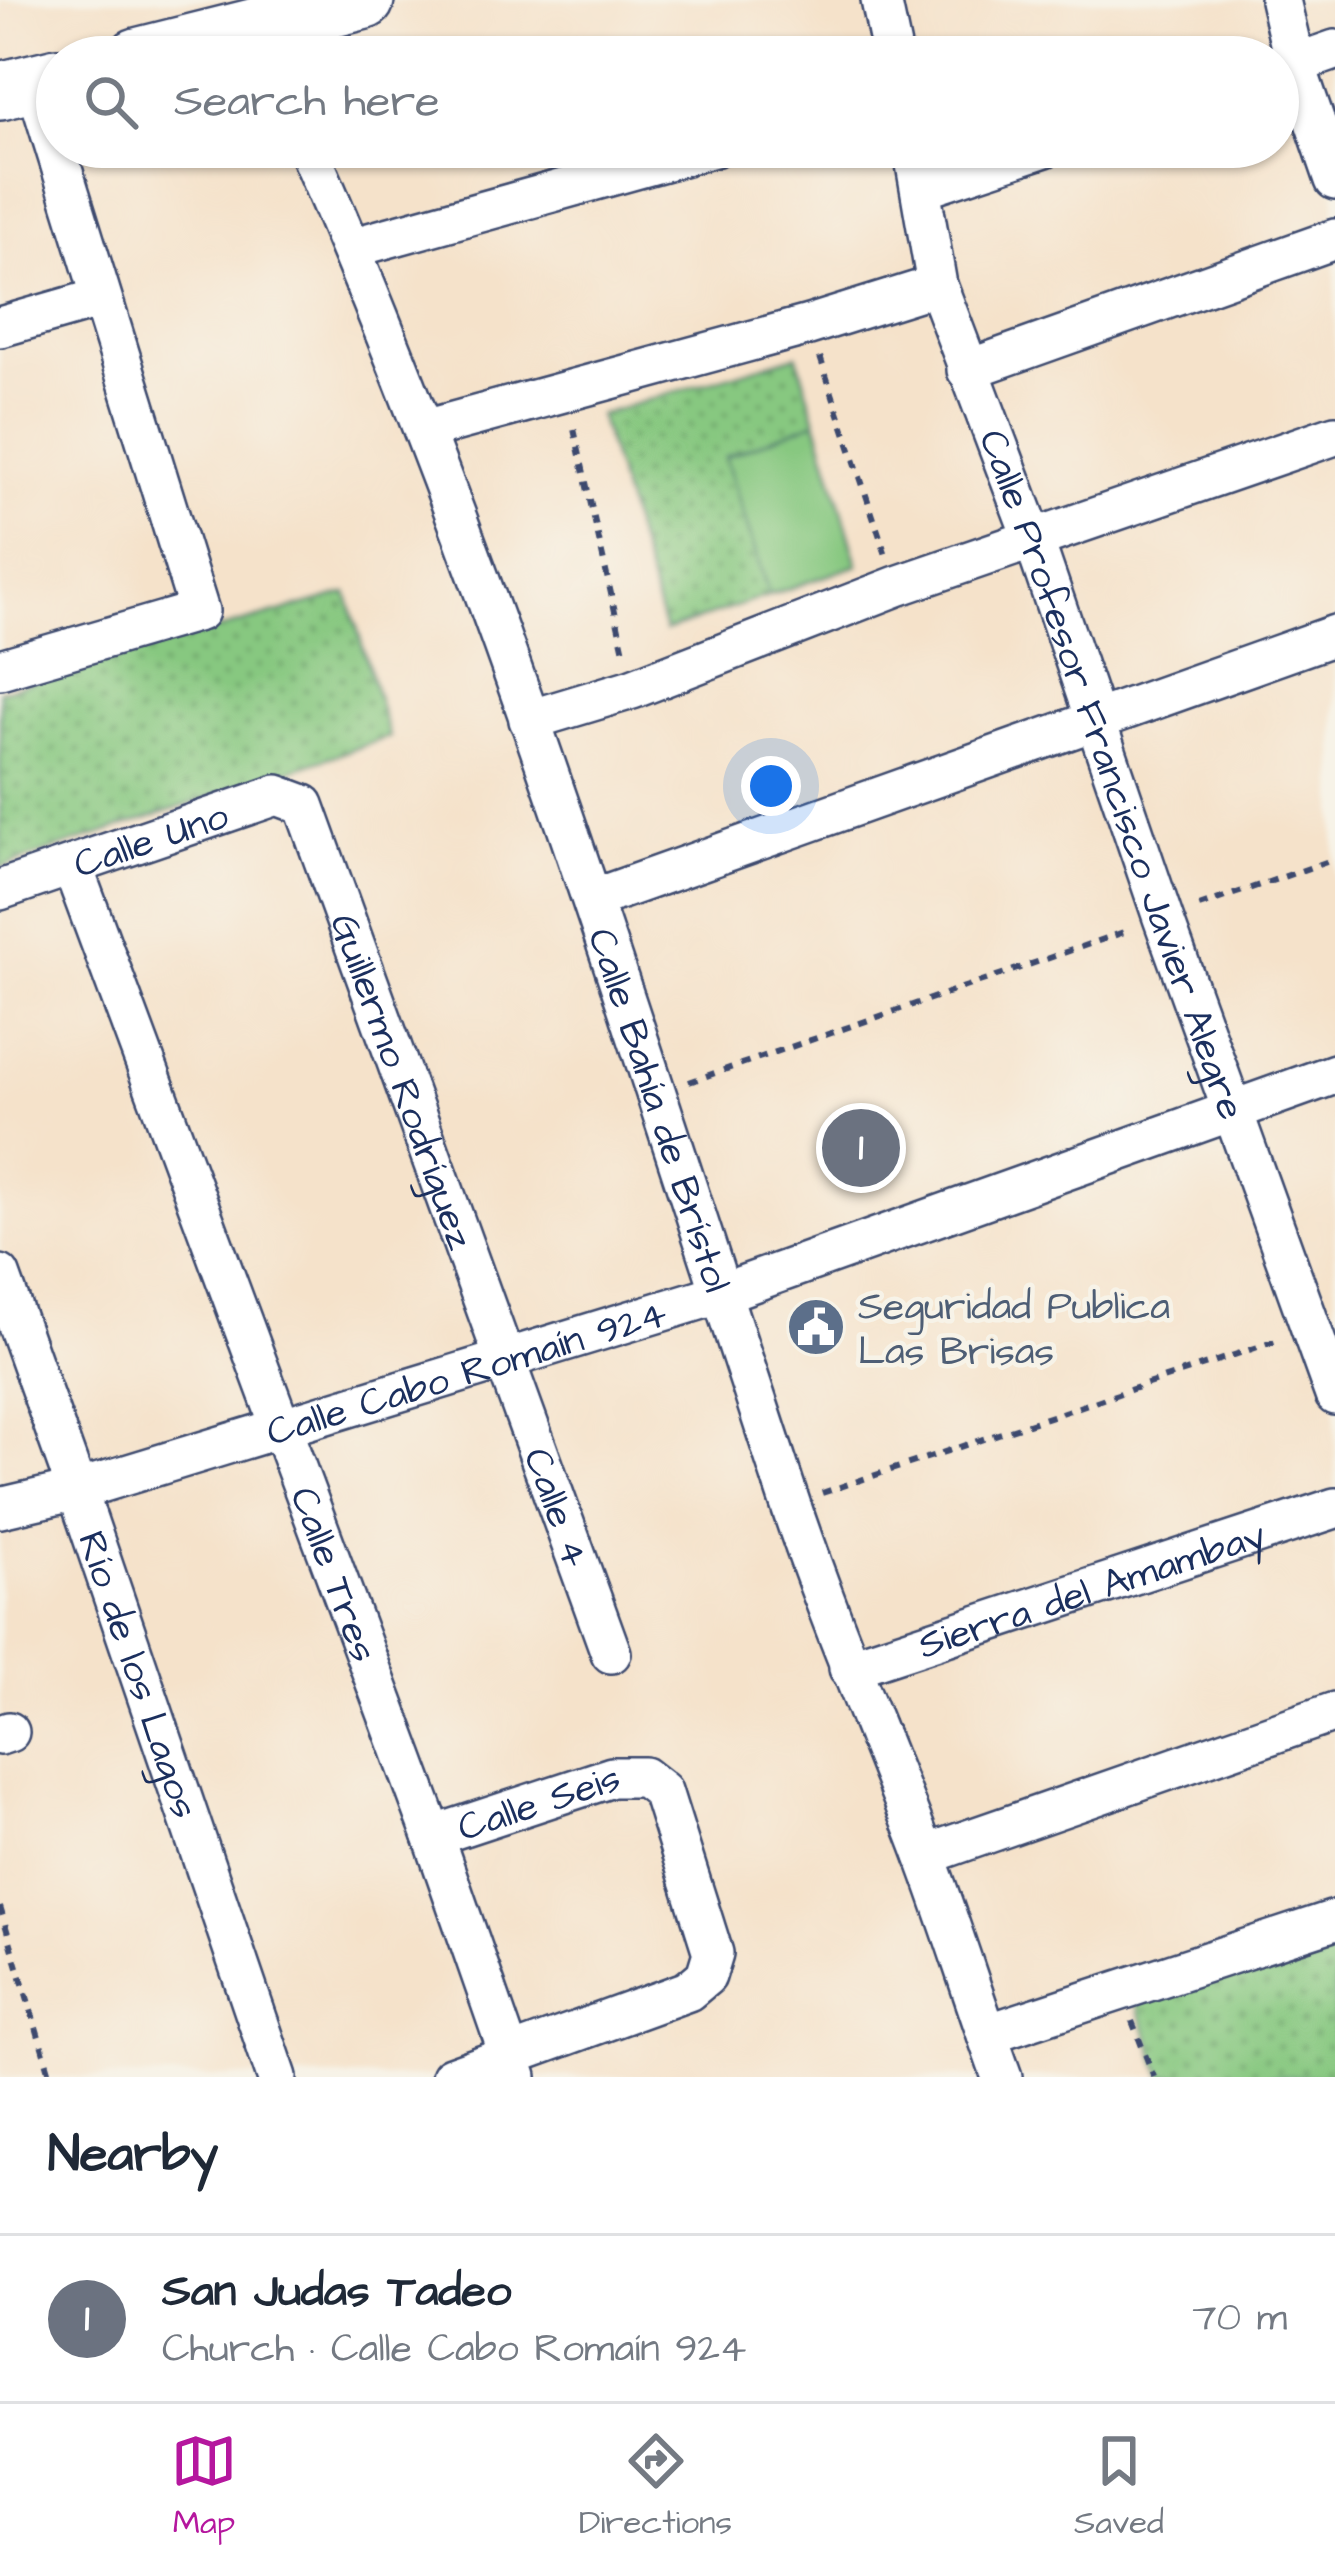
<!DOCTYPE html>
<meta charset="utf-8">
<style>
:root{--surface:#fff;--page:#f6f6f7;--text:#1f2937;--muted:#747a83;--line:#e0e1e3;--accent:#b5179e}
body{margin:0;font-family:"Architects Daughter",sans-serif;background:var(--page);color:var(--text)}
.you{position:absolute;left:771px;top:786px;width:42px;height:42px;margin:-30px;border:9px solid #fff;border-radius:50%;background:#1a73e8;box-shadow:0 0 0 18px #1a73e833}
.badge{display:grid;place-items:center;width:78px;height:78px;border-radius:50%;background:var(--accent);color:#fff;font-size:39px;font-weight:700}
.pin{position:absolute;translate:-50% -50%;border:6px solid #fff;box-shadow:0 3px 12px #0006}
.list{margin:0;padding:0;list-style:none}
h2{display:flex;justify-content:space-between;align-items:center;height:156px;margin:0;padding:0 48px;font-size:51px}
h2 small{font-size:39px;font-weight:400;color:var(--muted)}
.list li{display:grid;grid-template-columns:78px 1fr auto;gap:36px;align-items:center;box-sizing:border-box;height:168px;padding:0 48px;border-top:3px solid var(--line)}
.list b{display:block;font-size:45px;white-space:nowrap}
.list p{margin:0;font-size:39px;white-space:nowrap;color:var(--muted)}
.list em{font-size:39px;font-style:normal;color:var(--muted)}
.icon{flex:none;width:66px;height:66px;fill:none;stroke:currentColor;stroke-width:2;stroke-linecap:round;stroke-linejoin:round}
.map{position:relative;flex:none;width:1335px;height:2077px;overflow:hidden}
.search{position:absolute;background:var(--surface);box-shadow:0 3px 9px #0004;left:36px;right:36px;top:36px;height:132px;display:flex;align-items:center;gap:30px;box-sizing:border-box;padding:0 42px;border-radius:66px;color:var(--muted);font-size:45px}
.sheet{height:324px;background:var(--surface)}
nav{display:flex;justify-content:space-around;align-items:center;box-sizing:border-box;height:168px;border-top:3px solid var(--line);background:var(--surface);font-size:33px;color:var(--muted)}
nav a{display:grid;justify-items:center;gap:6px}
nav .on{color:var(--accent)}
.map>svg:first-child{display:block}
</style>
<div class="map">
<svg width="1335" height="2077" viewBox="0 0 1335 2077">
<defs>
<pattern id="park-dots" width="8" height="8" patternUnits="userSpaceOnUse" patternTransform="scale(3)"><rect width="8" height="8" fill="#87c880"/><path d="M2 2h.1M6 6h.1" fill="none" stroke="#6ea36c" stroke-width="1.8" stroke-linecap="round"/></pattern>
</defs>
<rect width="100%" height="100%" fill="#f7f3e8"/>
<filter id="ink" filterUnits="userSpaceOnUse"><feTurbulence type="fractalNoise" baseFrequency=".00833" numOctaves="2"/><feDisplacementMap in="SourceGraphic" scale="24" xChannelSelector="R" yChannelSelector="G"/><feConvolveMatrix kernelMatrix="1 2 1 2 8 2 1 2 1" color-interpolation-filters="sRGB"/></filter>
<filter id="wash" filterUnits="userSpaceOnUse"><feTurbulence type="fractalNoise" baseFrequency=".004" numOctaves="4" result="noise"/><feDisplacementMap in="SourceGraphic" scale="48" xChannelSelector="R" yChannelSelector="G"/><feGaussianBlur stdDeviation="2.7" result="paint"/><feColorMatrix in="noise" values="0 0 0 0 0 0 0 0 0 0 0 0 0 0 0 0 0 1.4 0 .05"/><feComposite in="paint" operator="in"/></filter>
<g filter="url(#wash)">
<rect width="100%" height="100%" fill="#f5e2ca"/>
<g fill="url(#park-dots)" stroke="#517c6f" stroke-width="3">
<path d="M797 355 858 565 665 631 599 415Z"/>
<path d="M347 593 389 737 0 868V691Z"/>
<path d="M1335 1930V2077H1163L1133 1994Z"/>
</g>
<path fill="#87c880" stroke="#517c6f" stroke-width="3" d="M816 421 858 565 769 595 725 457Z"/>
</g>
<g filter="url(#ink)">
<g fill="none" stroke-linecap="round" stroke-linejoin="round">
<g stroke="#3c4a6e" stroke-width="44">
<g id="minor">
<path d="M881 0 893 57"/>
<path d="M1280 0 1295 64 1335 180"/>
<path d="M1278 70 1335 50"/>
<path id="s1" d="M307 147C499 585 638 1043 788 1497 828 1618 879 1734 924 1853 952 1927 975 2003 1002 2077"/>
<path id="s2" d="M913 147 937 285 1034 541 1163 918 1335 1395"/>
<path d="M921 188 1045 147"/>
<path d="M351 248 714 147"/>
<path d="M0 327 101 298"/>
<path d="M967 370 1335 239"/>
<path d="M424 430 809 325 937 285"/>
<path d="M0 669 199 611 35 82"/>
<path d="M529 720 632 689 897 586 1335 435"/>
<path id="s3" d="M73 868 433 1836 517 2077"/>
<path id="s4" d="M0 890 277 795 304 805 611 1653"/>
<path d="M593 899 1335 635"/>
<path id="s5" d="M0 1275 77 1490 277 2077"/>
<path id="s6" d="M0 1508 77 1490 722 1293 1335 1074"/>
<path id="s7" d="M849 1668 1335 1508"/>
<path d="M0 1735 9 1732"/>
<path id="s8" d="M433 1836 612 1777H644L662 1791 713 1953 706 1976 688 1991 451 2077"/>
<path d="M925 1855 1335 1712"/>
<path d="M987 2034 1335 1920"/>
</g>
</g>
<g stroke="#3c4a6e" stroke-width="62">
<g id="secondary">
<path d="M137 57 365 0"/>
<path d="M0 91 57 77"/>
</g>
</g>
<g stroke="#3c4a6e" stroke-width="6" stroke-dasharray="9 9" stroke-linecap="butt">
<path d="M820 357 886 555"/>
<path d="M574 429 625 656"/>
<path d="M1199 906 1335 859"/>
<path d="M689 1082 1130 930"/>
<path d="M822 1493 1276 1341"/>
<path d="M0 1907 51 2077"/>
<path d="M1132 2021 1154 2077"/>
</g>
<use href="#minor" stroke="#fff" stroke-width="39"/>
<use href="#secondary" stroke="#fff" stroke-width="57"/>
</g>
</g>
<defs>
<g id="civic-disc" transform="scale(3)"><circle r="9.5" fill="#5c6f8a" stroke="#f7f3e8"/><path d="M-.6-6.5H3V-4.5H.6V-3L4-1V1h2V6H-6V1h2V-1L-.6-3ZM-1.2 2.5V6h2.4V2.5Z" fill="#fff"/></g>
</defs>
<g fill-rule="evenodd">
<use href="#civic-disc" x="816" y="1327"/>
</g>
<g text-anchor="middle" stroke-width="9" stroke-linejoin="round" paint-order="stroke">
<g font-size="39" fill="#1b2f5e" stroke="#f7f3e8">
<text dy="14" stroke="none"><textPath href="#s2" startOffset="660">Calle Profesor Francisco Javier Alegre</textPath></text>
<text dy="14" stroke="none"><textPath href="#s4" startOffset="159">Calle Uno</textPath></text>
<text dy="14" stroke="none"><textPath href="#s4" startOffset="615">Guillermo Rodríguez</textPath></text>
<text dy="14" stroke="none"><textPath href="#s1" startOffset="1026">Calle Bahía de Brístol</textPath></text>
<text dy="14" stroke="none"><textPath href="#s6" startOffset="486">Calle Cabo Romaín 924</textPath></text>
<text dy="14" stroke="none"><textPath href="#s4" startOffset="1068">Calle 4</textPath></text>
<text dy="14" stroke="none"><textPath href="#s3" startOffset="753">Calle Tres</textPath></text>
<text dy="14" stroke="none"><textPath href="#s7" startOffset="255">Sierra del Amambay</textPath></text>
<text dy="14" stroke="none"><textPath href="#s5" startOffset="423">Río de los Lagos</textPath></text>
<text dy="14" stroke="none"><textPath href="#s8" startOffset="111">Calle Seis</textPath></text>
</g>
<g font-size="39" fill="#4e5e75" stroke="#f7f3e8" text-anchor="start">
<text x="858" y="1319">Seguridad Publica<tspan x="858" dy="45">Las Brisas</tspan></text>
</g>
</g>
</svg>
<div class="you"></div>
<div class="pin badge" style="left:861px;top:1148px;background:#6b7280">1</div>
<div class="search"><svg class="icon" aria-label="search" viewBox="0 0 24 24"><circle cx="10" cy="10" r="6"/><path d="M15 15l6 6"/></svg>Search here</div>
</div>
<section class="sheet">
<h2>Nearby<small></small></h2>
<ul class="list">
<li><span class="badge" style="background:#6b7280">1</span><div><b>San Judas Tadeo</b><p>Church · Calle Cabo Romaín 924</p></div><em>70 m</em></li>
</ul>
</section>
<nav>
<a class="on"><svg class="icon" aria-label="map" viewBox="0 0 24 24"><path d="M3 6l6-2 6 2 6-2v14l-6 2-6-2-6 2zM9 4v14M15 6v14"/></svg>Map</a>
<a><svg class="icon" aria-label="directions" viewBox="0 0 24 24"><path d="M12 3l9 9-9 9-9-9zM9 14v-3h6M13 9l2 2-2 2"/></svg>Directions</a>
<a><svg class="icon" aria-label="saved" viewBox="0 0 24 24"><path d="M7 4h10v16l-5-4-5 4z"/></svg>Saved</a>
</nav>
